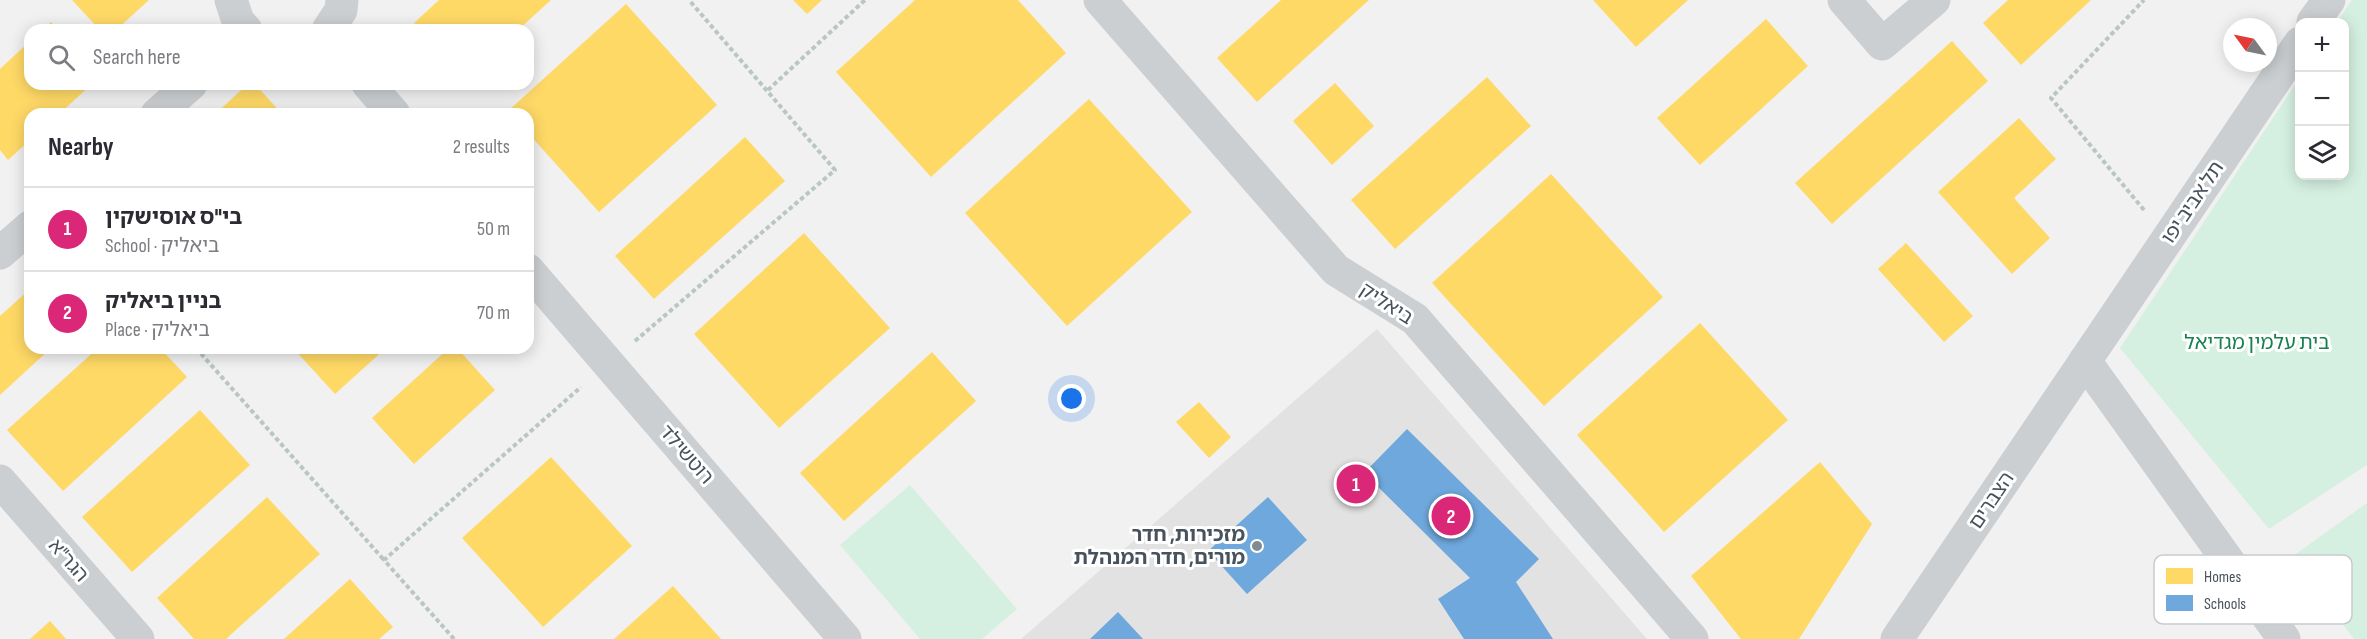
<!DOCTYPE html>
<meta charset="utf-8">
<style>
:root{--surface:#fff;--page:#f2f2f3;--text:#2b2b33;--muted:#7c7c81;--line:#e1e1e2;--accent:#db2777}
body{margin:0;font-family:"Sofia Sans Condensed","Noto Sans Hebrew",sans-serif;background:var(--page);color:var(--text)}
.controls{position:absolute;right:18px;top:18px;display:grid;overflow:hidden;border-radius:12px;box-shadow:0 3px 15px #0003}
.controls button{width:54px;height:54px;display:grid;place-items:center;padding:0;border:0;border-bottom:2px solid var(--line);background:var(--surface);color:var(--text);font:30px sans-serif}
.compass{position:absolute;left:2223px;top:18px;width:54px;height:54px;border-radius:50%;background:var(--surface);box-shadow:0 3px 15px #0003;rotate:303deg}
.you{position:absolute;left:1072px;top:399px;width:21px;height:21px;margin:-15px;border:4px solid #fff;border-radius:50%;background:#1a73e8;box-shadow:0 0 0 9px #1a73e833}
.badge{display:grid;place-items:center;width:39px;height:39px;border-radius:50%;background:var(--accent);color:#fff;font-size:20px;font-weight:700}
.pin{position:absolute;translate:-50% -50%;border:3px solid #fff;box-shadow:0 2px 6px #0006}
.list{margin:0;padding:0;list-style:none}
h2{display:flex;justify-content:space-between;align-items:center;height:78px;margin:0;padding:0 24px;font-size:26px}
h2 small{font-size:20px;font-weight:400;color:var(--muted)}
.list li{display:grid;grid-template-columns:39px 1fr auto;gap:18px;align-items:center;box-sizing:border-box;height:84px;padding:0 24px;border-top:2px solid var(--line)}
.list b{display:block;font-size:22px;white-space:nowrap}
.list p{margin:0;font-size:20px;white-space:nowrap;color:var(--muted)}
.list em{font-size:20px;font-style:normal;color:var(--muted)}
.icon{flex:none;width:33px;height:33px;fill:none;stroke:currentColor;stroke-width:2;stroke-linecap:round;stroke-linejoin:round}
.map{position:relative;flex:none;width:2367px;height:639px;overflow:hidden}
.search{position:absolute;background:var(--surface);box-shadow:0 3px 15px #0003;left:24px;top:24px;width:510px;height:66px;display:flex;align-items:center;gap:15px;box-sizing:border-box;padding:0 21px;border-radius:18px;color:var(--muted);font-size:22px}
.panel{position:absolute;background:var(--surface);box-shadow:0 3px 15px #0003;left:24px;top:108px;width:510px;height:246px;border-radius:18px}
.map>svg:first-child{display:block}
</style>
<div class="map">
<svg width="2367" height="639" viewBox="0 0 2367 639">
<rect width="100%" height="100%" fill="#f1f1f1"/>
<path fill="#e3e2e3" d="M1377 329 1647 639H1021Z"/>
<g fill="#d5f0e1">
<path d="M2352 0H2367V465L2269 529 2120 348 2299 79 2300 176H2344V22H2337Z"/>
<path d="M910 485 1017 609 982 639H920L840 545Z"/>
<path d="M2367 503V639H2354L2293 556Z"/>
</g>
<g fill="#ffd966">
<path d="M72 0H149L116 30H100Z"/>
<path d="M439 0H551L518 30H420L414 23Z"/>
<path d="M793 0H822L807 14Z"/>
<path d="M915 0H1018L1066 53 931 177 836 72Z"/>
<path d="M1281 0H1369L1257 102 1217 58Z"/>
<path d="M1593 0H1688L1636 47Z"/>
<path d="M2008 0H2091L2021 65 1983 23Z"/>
<path d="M626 4 717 105 599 212 528 133V114H510L508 111Z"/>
<path d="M1766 19 1808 66 1700 165 1657 118Z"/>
<path d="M51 22 58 30H43Z"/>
<path d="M30 41V84H92L59 114H30V140L8 160 0 150V69Z"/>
<path d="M1952 41 1988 81 1832 224 1795 183Z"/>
<path d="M1487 77 1531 126 1395 249 1351 200Z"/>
<path d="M1335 83 1374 126 1332 165 1293 121Z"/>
<path d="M248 84H255L282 114H215Z"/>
<path d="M1089 99 1192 212 1067 326 965 213Z"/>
<path d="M2019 118 2056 159 2014 198 2050 238 2012 274 1938 192Z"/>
<path d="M745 137 785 181 654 299 615 256Z"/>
<path d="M1551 174 1663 297 1544 406 1432 283Z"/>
<path d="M804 233 890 328 779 428 694 334Z"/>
<path d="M1906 243 1973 316 1944 342 1878 269Z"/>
<path d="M30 289V348H51L0 395V316Z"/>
<path d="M1700 323 1788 420 1664 532 1577 435Z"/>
<path d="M98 348H160L187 377 63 491 7 430Z"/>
<path d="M293 348H386L335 394Z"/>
<path d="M449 348H457L495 390 414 464 372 418Z"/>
<path d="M932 352 976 401 844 521 800 473Z"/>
<path d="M1199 402 1231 437 1209 458 1176 422Z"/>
<path d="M200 410 250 465 132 572 82 517Z"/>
<path d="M551 457 632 546 543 627 462 538Z"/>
<path d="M1820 462 1872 524 1799 639H1741L1691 576Z"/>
<path d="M267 497 320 554 226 639H194L157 598Z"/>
<path d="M350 579 393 627 379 639H284Z"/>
<path d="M673 586 721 639H614Z"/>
<path d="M50 621 66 639H30Z"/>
</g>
<g fill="#6fa8dc">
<path d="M1407 429 1539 559 1516 582 1553 639H1464L1438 599 1470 578 1364 473Z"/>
<path d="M1268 497 1307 540 1247 594 1208 551Z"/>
<path d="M1118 612 1143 639H1090Z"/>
</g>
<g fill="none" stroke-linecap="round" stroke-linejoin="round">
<g stroke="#b9c6c2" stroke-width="4" stroke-dasharray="4.5 3" stroke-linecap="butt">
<path d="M768 90 865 0"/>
<path d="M2144 210 2051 98 2144 0"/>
<path d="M635 341 835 170 689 0"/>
<path d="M196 348 384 560"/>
<path d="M454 639 384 560 581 387"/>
</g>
<g stroke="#cccfd1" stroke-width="33">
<path d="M231 0 238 21 246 30"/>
<path d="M1100 0 1336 270 1415 319 1692 639"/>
<path d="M1844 0 1882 44 1934 0"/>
<path d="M2313 22 2329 0"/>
<path d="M328 30 341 10 342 0"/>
<path d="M368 84 394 114"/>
<path d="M157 114 191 84"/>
<path d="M0 253 30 227"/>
<path d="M528 270 845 639"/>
<path d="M2085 361 2284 639"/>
<path d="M0 481 138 639"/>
<path d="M1897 639 2300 43"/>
</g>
</g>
<circle fill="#828a91" stroke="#fff" stroke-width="2" cx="1257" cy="546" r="6"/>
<g text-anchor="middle" stroke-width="6" stroke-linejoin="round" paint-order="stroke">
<g font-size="20" fill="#47525d" stroke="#fff">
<text transform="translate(2192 202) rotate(-56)" y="7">תל אביב יפו</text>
<text transform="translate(1387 303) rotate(33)" y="7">ביאליק</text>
<text transform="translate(687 454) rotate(49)" y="7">רוטשילד</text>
<text transform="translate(1991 500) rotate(-56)" y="7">הצברים</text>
<text transform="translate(69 560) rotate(49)" y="7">הגר"א</text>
</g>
<g font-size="20" fill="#178051" stroke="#fff">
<text x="2257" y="349">בית עלמין מגדיאל</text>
</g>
<g font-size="20" font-weight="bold" fill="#47525d" stroke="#fff" text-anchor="end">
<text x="1245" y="541">מזכירות, חדר<tspan x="1245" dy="23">מורים, חדר המנהלת</tspan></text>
</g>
</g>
<rect x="2154" y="555" width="198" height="69" rx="9" fill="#fff" stroke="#c8cbce" stroke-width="1.5"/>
<rect x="2166" y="568" width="27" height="16" fill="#ffd966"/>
<rect x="2166" y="595" width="27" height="16" fill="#6fa8dc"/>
<g font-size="16" fill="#47525d">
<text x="2204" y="582">Homes</text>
<text x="2204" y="609">Schools</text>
</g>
</svg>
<div class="controls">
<button>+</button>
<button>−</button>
<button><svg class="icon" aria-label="layers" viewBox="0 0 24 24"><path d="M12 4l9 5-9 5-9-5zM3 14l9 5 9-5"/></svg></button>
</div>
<svg class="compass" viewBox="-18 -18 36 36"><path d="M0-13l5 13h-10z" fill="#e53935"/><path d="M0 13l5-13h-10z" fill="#7c7c81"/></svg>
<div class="you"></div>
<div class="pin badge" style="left:1356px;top:484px">1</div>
<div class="pin badge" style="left:1451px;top:516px">2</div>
<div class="search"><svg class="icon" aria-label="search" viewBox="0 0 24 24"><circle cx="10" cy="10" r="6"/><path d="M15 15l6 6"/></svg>Search here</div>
<section class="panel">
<h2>Nearby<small>2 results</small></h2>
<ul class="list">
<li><span class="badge">1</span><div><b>בי&quot;ס אוסישקין</b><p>School · ביאליק</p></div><em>50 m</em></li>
<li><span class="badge">2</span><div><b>בניין ביאליק</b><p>Place · ביאליק</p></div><em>70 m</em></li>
</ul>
</section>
</div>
